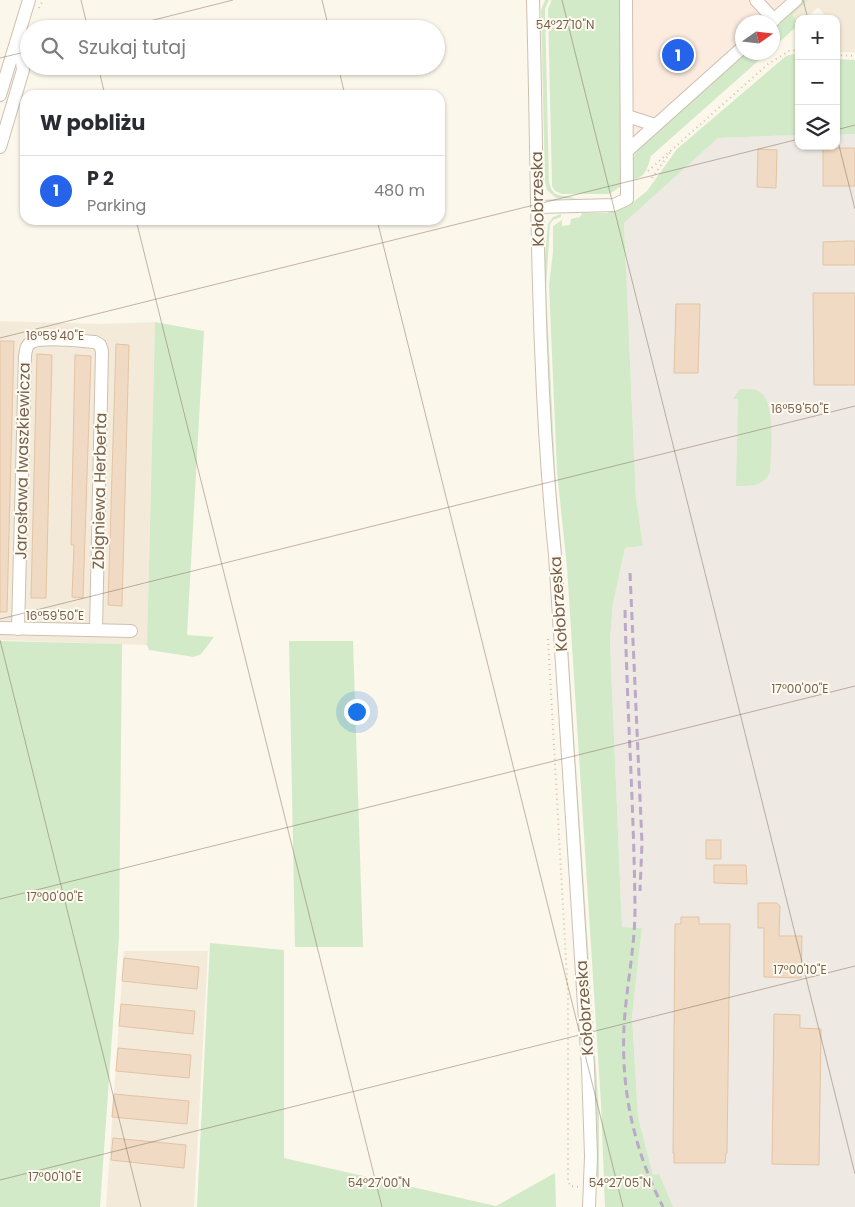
<!DOCTYPE html>
<html lang="pl">
<meta charset="utf-8">
<style>
:root{--surface:#fff;--page:#f7f7f7;--text:#2b2b33;--muted:#7c7c81;--line:#e1e1e2;--accent:#2563eb}
body{margin:0;font-family:Poppins,sans-serif;background:var(--page);color:var(--text)}
.controls{position:absolute;right:15px;top:15px;display:grid;overflow:hidden;border-radius:10px;box-shadow:0 1px 4px #0004}
.controls button{width:45px;height:45px;display:grid;place-items:center;padding:0;border:0;border-bottom:1px solid var(--line);background:var(--surface);color:var(--text);font:25px sans-serif}
.compass{position:absolute;left:735px;top:15px;width:45px;height:45px;border-radius:50%;background:var(--surface);box-shadow:0 1px 4px #0004;rotate:76deg}
.you{position:absolute;left:356px;top:711px;width:18px;height:18px;margin:-12px;border:4px solid #fff;border-radius:50%;background:#1a73e8;box-shadow:0 0 0 8px #1a73e833}
.badge{display:grid;place-items:center;width:32px;height:32px;border-radius:50%;background:var(--accent);color:#fff;font-size:16px;font-weight:700}
.pin{position:absolute;translate:-50% -50%;border:2px solid #fff;box-shadow:0 1px 5px #0006}
.list{margin:0;padding:0;list-style:none}
h2{display:flex;justify-content:space-between;align-items:center;height:65px;margin:0;padding:0 20px;font-size:21px}
h2 small{font-size:16px;font-weight:400;color:var(--muted)}
.list li{display:grid;grid-template-columns:32px 1fr auto;gap:15px;align-items:center;box-sizing:border-box;height:70px;padding:0 20px;border-top:1px solid var(--line)}
.list b{display:block;font-size:19px;white-space:nowrap}
.list p{margin:0;font-size:16px;white-space:nowrap;color:var(--muted)}
.list em{font-size:16px;font-style:normal;color:var(--muted)}
.icon{flex:none;width:28px;height:28px;fill:none;stroke:currentColor;stroke-width:2;stroke-linecap:round;stroke-linejoin:round}
.map{position:relative;flex:none;width:855px;height:1207px;overflow:hidden}
.search{position:absolute;background:var(--surface);box-shadow:0 1px 4px #0004;left:20px;top:20px;width:425px;height:55px;display:flex;align-items:center;gap:12px;box-sizing:border-box;padding:0 18px;border-radius:28px;color:var(--muted);font-size:19px}
.panel{position:absolute;background:var(--surface);box-shadow:0 1px 4px #0004;left:20px;top:90px;width:425px;height:135px;border-radius:15px}
.map>svg:first-child{display:block}
</style>
<div class="map">
<svg width="855" height="1207" viewBox="0 0 855 1207">
<rect width="100%" height="100%" fill="#fcf7eb"/>
<g fill="#f4ead9">
<path d="M808 0H855V52H838L836 19H828L818 7 805 19H799V23L791 15Z"/>
<path d="M0 321 99 324 155 322 147 645 0 640Z"/>
<path d="M124 951H208L194 1207H106Z"/>
</g>
<path fill="#fcebdf" d="M550 0H808L773 32 772 22H742V52L750 53 639 152 640 168 623 183 554 184Z"/>
<path fill="#eee9e3" d="M855 134V1207H672L653 1176 638 1117 632 1016 642 928 622 927 610 640 613 604 625 548 643 546 636 498 624 223 718 138 799 135V146H836V135Z"/>
<g fill="#d3eac9">
<path d="M545 0H549L545 9 549 182C553 201 565 193 576 199L556 198 547 190 545 182 541 10Z"/>
<path d="M552 0H622L623 185 609 194H562L555 191 552 186 548 9Z"/>
<path d="M805 0H808L792 15 799 24 773 48 772 29Z"/>
<path d="M746 53H767L651 156C648 166 646 178 633 179V158L637 151Z"/>
<path d="M794 54H799V135L718 138 624 223 636 498 643 546 625 548 613 604 610 640 622 927 642 928 632 1016 638 1117 653 1175 659 1174 673 1207H605L601 1104 567 567 557 472 549 285 553 252V226L562 220V226L570 225 571 219 580 217 582 213H607L632 203 647 191 677 149 786 56Z"/>
<path d="M836 59 855 60V134L836 135Z"/>
<path d="M561 214V217L553 220 550 224 546 289 556 488 561 541 599 1113V1180H597V1130L564 617 553 496 543 277 548 224 553 217Z"/>
<path d="M155 322 204 331 187 635 214 637 201 654 194 657 149 650 147 645Z"/>
<path d="M740 389C746 389 755 388 760 392 776 402 771 454 770 472 763 487 750 486 736 486L738 399H733Z"/>
<path d="M0 641 122 644 119 937 100 1207H0Z"/>
<path d="M289 641H353L363 947H295Z"/>
<path d="M210 943 284 950V1158L496 1206 555 1173 556 1207H197Z"/>
</g>
<g fill="#f1dac3" stroke="#e3c3a4">
<rect x="823" y="148" width="32" height="38"/>
<path d="M758 149 777 150 776 188 757 187Z"/>
<path d="M847 241H855V265H823V242Z"/>
<path d="M813 293H855V385H814Z"/>
<path d="M676 304H700L698 373H674Z"/>
<path d="M0 341H14L7 612H0Z"/>
<path d="M116 344 129 345 122 606 108 605Z"/>
<path d="M37 354 52 355 46 598H31Z"/>
<path d="M75 355 91 356 83 598 72 597 74 545H71Z"/>
<rect x="706" y="840" width="15" height="19"/>
<path d="M714 865H746L747 884 714 883Z"/>
<path d="M758 903H777L780 906 779 936H802L801 978 764 977V928H758Z"/>
<path d="M681 917H699V924H730L727 1153H726L725 1163H674V1153H673L675 924H681Z"/>
<path d="M124 958 199 967 197 989 122 981Z"/>
<path d="M121 1004 195 1011 193 1034 119 1026Z"/>
<path d="M774 1014 800 1015V1028L821 1029 819 1165 772 1164Z"/>
<path d="M118 1048 191 1055 189 1078 116 1071Z"/>
<path d="M114 1094 189 1101 187 1124 112 1117Z"/>
<path d="M113 1138 186 1145 184 1168 111 1160Z"/>
</g>
<g fill="none" stroke-linecap="round" stroke-linejoin="round">
<g stroke="#cec0b0" stroke-width="14">
<g id="minor">
<path d="M533 0C538 185 536 371 555 555L588 1067 591 1156 589 1207"/>
<path d="M756 0 774 20"/>
<path d="M771 22 796 0"/>
<path d="M0 95 29 0"/>
<path d="M627 116 655 125"/>
<path d="M0 147 23 70 21 53 16 44"/>
<path d="M627 151 742 48"/>
<path d="M538 207 614 205 627 199 626 0"/>
<path d="M0 628 131 631"/>
<path d="M18 629 25 356C26 350 26 345 32 342 43 336 81 341 95 342L100 345 102 351 96 630"/>
</g>
</g>
<g stroke="#d7bea5" stroke-width="2" stroke-dasharray="1 4" stroke-linecap="butt">
<path d="M39 8 43 0"/>
<path d="M836 55 855 56"/>
<path d="M648 171 768 64 789 51 799 50"/>
<path d="M652 178 671 151"/>
<path d="M548 639 568 996V1181L570 1186 580 1187"/>
</g>
<use href="#minor" stroke="#fff" stroke-width="12"/>
<g stroke="#bca8c7" stroke-width="3" stroke-dasharray="8 5" stroke-linecap="butt">
<path d="M630 573 642 843 640 891"/>
<path d="M625 610C627 709 634 809 635 908 635 944 628 978 625 1013 619 1082 632 1146 663 1207"/>
</g>
</g>
<path fill="none" stroke="#77614e" stroke-width="1" stroke-opacity="0.45" d="M81 0 88 29M322 0 329 29M562 0 855 1174M803 0 808 19M118 29 233 0M0 58 29 51M98 66 105 95M338 66 345 95M836 130 855 125M836 134 855 209M136 220 382 1207M377 220 623 1207M0 338 799 139M0 619 855 406M0 640 141 1207M0 899 855 686M0 1180 855 966"/>
<g text-anchor="middle" stroke-width="4" stroke-linejoin="round" paint-order="stroke">
<g font-size="16" fill="#77614e" stroke="#fffbf1">
<text transform="translate(537 199) rotate(-91)" y="6">Kołobrzeska</text>
<text transform="translate(22 461) rotate(-89)" y="6">Jarosława Iwaszkiewicza</text>
<text transform="translate(99 491) rotate(-89)" y="6">Zbigniewa Herberta</text>
<text transform="translate(558 604) rotate(-94)" y="6">Kołobrzeska</text>
<text transform="translate(584 1008) rotate(-94)" y="6">Kołobrzeska</text>
</g>
</g>
<g font-size="12" text-anchor="middle" fill="#77614e" stroke="#fffbf1" stroke-width="4" stroke-linejoin="round" paint-order="stroke">
<text x="565" y="29">54°27'10"N</text>
<text x="55" y="340">16°59'40"E</text>
<text x="800" y="413">16°59'50"E</text>
<text x="55" y="620">16°59'50"E</text>
<text x="800" y="693">17°00'00"E</text>
<text x="55" y="901">17°00'00"E</text>
<text x="800" y="974">17°00'10"E</text>
<text x="55" y="1181">17°00'10"E</text>
<text x="379" y="1187">54°27'00"N</text>
<text x="620" y="1187">54°27'05"N</text>
</g>
</svg>
<div class="controls">
<button>+</button>
<button>−</button>
<button><svg class="icon" aria-label="layers" viewBox="0 0 24 24"><path d="M12 4l9 5-9 5-9-5zM3 14l9 5 9-5"/></svg></button>
</div>
<svg class="compass" viewBox="-18 -18 36 36"><path d="M0-13l5 13h-10z" fill="#e53935"/><path d="M0 13l5-13h-10z" fill="#7c7c81"/></svg>
<div class="you"></div>
<div class="pin badge" style="left:678px;top:55px">1</div>
<div class="search"><svg class="icon" aria-label="search" viewBox="0 0 24 24"><circle cx="10" cy="10" r="6"/><path d="M15 15l6 6"/></svg>Szukaj tutaj</div>
<section class="panel">
<h2>W pobliżu<small></small></h2>
<ul class="list">
<li><span class="badge">1</span><div><b>P 2</b><p>Parking</p></div><em>480 m</em></li>
</ul>
</section>
</div>
